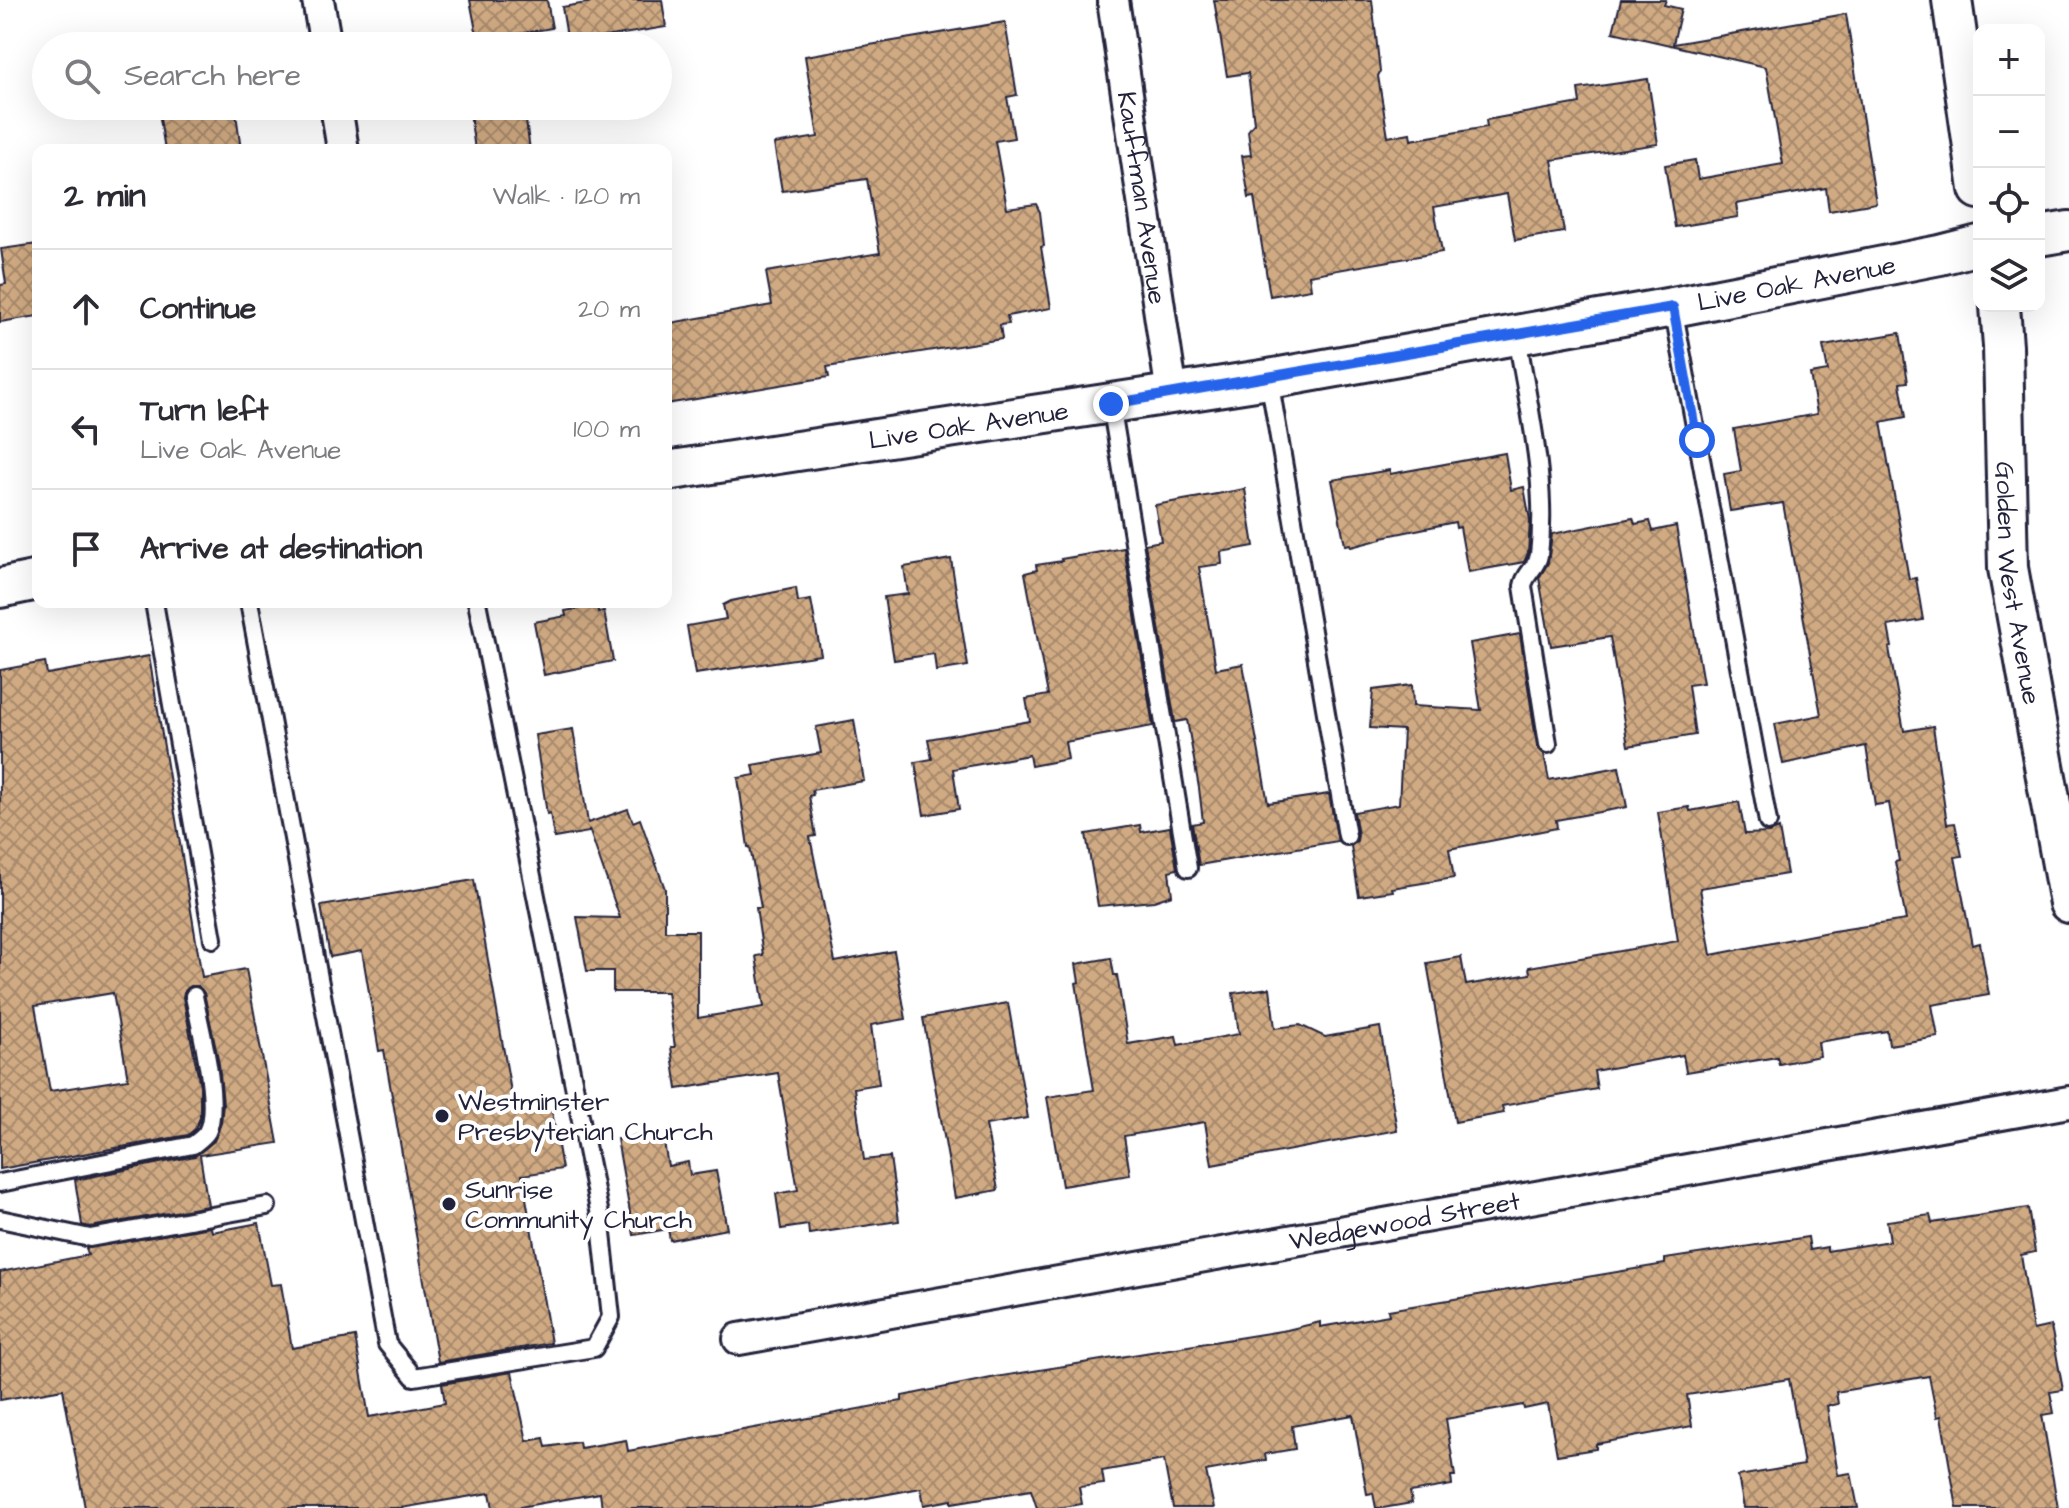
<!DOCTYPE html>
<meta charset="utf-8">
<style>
:root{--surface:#fff;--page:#f7f7f7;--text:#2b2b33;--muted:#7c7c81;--line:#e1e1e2}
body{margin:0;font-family:"Architects Daughter",sans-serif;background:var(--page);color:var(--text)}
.controls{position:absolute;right:24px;top:24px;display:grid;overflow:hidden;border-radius:16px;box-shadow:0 8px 32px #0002}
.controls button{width:72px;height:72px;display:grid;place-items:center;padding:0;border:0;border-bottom:2px solid var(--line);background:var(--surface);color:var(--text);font:40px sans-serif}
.stop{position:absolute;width:24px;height:24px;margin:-18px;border:6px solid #2563eb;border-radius:50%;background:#fff}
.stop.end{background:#2563eb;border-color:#fff;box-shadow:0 2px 8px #0008}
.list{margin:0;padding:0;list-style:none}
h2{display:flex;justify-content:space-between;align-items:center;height:104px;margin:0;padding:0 32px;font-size:34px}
h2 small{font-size:26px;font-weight:400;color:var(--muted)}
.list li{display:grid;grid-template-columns:52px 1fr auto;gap:24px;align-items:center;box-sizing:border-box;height:120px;padding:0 32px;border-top:2px solid var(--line)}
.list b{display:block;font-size:30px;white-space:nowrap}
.list p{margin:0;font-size:26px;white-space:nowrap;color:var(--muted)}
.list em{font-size:26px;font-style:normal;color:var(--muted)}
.icon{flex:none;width:44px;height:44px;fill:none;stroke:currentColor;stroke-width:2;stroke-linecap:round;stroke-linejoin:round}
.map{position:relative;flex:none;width:2069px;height:1508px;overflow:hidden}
.search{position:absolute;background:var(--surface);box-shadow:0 8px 32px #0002;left:32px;top:32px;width:640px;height:88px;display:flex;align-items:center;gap:20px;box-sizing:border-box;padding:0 28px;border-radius:44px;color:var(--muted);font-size:30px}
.panel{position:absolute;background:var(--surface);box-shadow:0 8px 32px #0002;left:32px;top:144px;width:640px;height:464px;border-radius:16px}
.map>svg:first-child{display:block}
</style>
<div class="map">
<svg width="2069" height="1508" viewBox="0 0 2069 1508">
<defs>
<pattern id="building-cross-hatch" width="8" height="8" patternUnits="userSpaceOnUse" patternTransform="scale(2)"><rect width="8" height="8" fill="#d0aa82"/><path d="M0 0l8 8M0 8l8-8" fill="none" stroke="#a88a6c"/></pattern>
</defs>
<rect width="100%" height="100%" fill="#fff"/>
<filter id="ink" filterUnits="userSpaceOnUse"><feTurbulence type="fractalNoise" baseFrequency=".0125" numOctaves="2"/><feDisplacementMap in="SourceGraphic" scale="16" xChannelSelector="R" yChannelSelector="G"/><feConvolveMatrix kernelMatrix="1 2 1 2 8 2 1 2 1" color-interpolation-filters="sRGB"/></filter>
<g filter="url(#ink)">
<g fill="url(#building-cross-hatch)" stroke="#22223b" stroke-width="2" fill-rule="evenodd">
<path d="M470 0H547L552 28 478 41Z"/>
<path d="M605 0H662L666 27 568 43 562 7Z"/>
<path d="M1214 0H1372L1380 72 1378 76 1388 137 1410 133 1411 140 1487 127 1486 120 1580 103 1578 89 1648 79 1658 144 1552 160 1564 232 1515 240 1507 194 1434 207 1442 252 1309 275 1311 289 1270 296 1254 197 1249 198 1242 156 1251 155 1248 131 1254 123 1248 73 1227 76Z"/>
<path d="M1621 0H1666L1664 5 1681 9 1673 44 1846 14 1876 203 1829 211 1826 188 1736 204 1738 217 1675 227 1665 165 1695 160 1698 179 1783 164 1766 67 1613 32Z"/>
<path d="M1005 22 1017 95 1007 97 1014 138 995 141 1007 208 1036 204 1040 212 1044 246 1041 247 1051 308 1007 316 1009 324 1000 325 1002 339 827 367 829 377 666 404V343L673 342 670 323 772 305 766 272 880 253 867 179 782 191 774 144 818 137 805 56Z"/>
<path d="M158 106H235L241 150H165Z"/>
<path d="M469 106H524L530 150H475Z"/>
<path d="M38 244V316L0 322V285L6 284 1 249Z"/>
<path d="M1900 333 1908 382 1900 383 1906 417 1881 422 1909 579 1916 578 1923 620 1888 626 1892 647 1889 648 1904 731 1933 726 1947 824 1955 823 1962 856 1955 857 1972 945 1980 943 1989 995 1932 1005 1938 1037 1889 1045 1887 1031 1818 1042 1820 1056 1779 1064 1777 1057 1686 1072 1683 1055 1594 1071 1597 1089 1502 1106 1504 1113 1455 1122 1427 963 1461 957 1466 985 1530 974 1529 967 1678 941 1658 812 1689 807 1690 811 1739 802 1745 834 1769 833 1779 829 1787 874 1700 888 1711 955 1833 931 1906 920 1895 862 1899 861 1889 803 1875 805 1866 746 1783 764 1775 724 1821 715 1783 503 1730 511 1724 474 1741 471 1734 429 1817 414 1810 374 1828 371 1823 346Z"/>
<path d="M1505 453 1511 490 1524 487 1530 520 1528 553 1524 562 1468 572 1460 527 1456 528 1455 522 1382 537V539L1351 547 1350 544 1345 545 1332 480 1390 470V474Z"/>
<path d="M1245 489 1254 546 1221 552 1222 564 1199 567 1216 669 1243 664 1268 803 1329 794 1338 841 1199 865 1192 824 1203 822 1199 788 1187 720 1175 722 1145 544 1161 541 1155 505Z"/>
<path d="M1633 518 1635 524 1650 521 1653 531 1676 526 1703 683 1688 685 1695 735 1628 746 1610 637 1551 646 1539 578 1548 563 1552 534Z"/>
<path d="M1124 548 1153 726 1065 742 1068 759 1031 766 1029 755 953 769 959 809 924 815 915 762 932 759 928 739 1030 721 1026 699 1048 695 1025 573 1037 570 1036 565 1062 561 1061 559Z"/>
<path d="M951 559 968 666 936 671 934 654 894 660 884 597 908 594 904 567Z"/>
<path d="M796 588 798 602 811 600 821 655 695 674 687 626 726 619 723 605 731 601Z"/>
<path d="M597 605 598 612 604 611 613 661 544 675 534 622 566 616 565 611Z"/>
<path d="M1520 634 1537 746 1544 754 1549 780 1619 767 1627 807 1556 820 1557 828 1449 849 1454 878 1392 888 1393 891 1359 896 1351 846 1357 841 1358 835 1354 812 1399 804 1403 730 1370 728 1373 690 1412 685 1413 706 1481 710 1470 643Z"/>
<path d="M149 656 202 977 246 969 278 1143 200 1155 208 1206 90 1227 82 1225 75 1180 195 1156 214 1141 221 1123 223 1104 219 1064 204 993 198 986H191L184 992 183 997 200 1086V1118L195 1129 188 1135 0 1169V670L45 662 47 674ZM113 993 128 1079 50 1091 35 1006Z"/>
<path d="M854 720 864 781 812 790 813 795 809 796 816 836 810 837 835 962 894 951 906 1019 871 1025 879 1084 854 1088 864 1160 890 1157 899 1221 809 1234 808 1225 781 1229 776 1194 798 1190 778 1073 677 1089 671 1047H675L667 992H613V971H587L577 917 620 918 589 829V832L554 838 550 813 547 814 535 735 573 729 588 823 628 809 633 822 640 819 665 889V931H698V1018L764 1007 756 956 763 955 756 908H761L750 847H748L738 778 755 775 753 765 821 753 816 727Z"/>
<path d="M1140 825 1141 832 1170 827 1177 869 1169 871 1172 895 1154 901 1098 906 1086 834Z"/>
<path d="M474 880 514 1109 547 1103V1106L551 1105 562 1169 522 1175 551 1343 438 1362 384 1050 379 1051 362 951 330 957 321 906Z"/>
<path d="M1111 958 1114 975H1117L1128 1044 1176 1036 1178 1045 1239 1034 1233 993 1270 988 1275 1028 1300 1025 1325 1037 1380 1027 1397 1130 1212 1165 1205 1122 1124 1136 1130 1175 1062 1186 1047 1097 1094 1090 1076 983 1079 982 1076 964Z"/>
<path d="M1008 1003 1028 1118 986 1125 998 1190 955 1198 923 1018Z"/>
<path d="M662 1131 668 1166 688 1162 690 1175 716 1171 727 1229 670 1240 668 1229 634 1235 617 1139Z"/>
<path d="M2028 1208 2035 1252 2021 1255 2033 1330 2051 1326 2063 1390 2050 1392 2054 1413 2042 1415 2058 1508H1957L1941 1416 1937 1417 1929 1376 1836 1392 1838 1404 1827 1406 1838 1475 1851 1473 1858 1508H1744L1738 1476 1804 1465 1789 1379 1687 1395 1692 1426 1596 1444V1449L1557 1455 1548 1404 1524 1409 1523 1405 1446 1419 1455 1476H1451L1452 1485 1410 1492 1412 1503 1383 1508H1376L1373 1493 1367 1494 1353 1415 1292 1426 1295 1449 1265 1454 1266 1460 1206 1471 1214 1508H1173L1164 1460 1102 1471 1104 1484 1079 1487 1082 1504 1057 1508H1037L1031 1490 952 1503V1500L924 1505 921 1488 813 1508H602L600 1493 514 1508H493L490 1493 401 1508H85L63 1389 0 1400V1272L88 1255 86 1248 211 1227 212 1232 259 1223 271 1285 281 1284 292 1348 355 1337 369 1417 445 1403 442 1384 512 1372 527 1441 544 1438 546 1447 579 1442 580 1448 626 1440 628 1451 902 1401V1396L996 1377 1287 1330 1320 1322V1327L1389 1315 1388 1310 1665 1264V1259L1808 1237 1810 1250 1827 1247V1251L1890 1241 1887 1221 1930 1215 1932 1223Z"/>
</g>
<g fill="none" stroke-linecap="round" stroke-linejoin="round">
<g stroke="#22223b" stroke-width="22">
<g id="service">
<path d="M1673 307 1768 822"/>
<path d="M1517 335C1528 407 1548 482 1539 555 1537 568 1525 573 1523 586L1548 744"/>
<path d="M1269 379 1347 836"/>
<path d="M1111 404 1188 868"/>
<path d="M154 602 213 939"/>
<path d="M249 602 387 1344 414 1377 594 1348 611 1317 600 1215 477 602"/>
<path d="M0 1183 193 1145C198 1141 204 1137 207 1132 221 1105 200 1027 194 996"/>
<path d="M0 1219 90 1238 267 1206"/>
</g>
</g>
<g stroke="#22223b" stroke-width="36">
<g id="minor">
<path d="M318 0 326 46"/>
<path id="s1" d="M1113 0 1172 394"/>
<path d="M336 106 343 150"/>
<path id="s2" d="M739 1339 2069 1102"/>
</g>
</g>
<g stroke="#22223b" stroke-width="44">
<g id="tertiary">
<path d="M1952 0 1979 189"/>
<path d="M2039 236 2069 231"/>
<path id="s3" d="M2000 306 2003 346 2008 568 2069 903"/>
<path id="s4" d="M666 471 1269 379 1673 307 1940 255 1979 245"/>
<path d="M0 588 38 580"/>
</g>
</g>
<use href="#service" stroke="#fff" stroke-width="16"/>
<use href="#minor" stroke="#fff" stroke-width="30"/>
<use href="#tertiary" stroke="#fff" stroke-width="38"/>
</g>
</g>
<g fill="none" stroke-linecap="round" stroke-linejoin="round" filter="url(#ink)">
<path stroke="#2563eb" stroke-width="10" d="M1111 404 1673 307 1697 440"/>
</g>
<g fill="#22223b" stroke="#fff" stroke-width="3">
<circle cx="442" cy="1116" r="8"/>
<circle cx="449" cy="1204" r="8"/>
</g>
<g text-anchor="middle" stroke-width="8" stroke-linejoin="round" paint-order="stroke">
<g font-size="26" fill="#22223b" stroke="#fff">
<text dy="9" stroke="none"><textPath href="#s1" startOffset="200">Kauffman Avenue</textPath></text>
<text dy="9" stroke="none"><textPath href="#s4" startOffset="1146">Live Oak Avenue</textPath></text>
<text dy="9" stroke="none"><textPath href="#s4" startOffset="306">Live Oak Avenue</textPath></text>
<text dy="9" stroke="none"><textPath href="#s3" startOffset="278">Golden West Avenue</textPath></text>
<text dy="9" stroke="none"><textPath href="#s2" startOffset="676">Wedgewood Street</textPath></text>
</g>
<g font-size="26" fill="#22223b" stroke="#fff" text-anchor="start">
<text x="458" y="1110">Westminster<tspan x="458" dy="30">Presbyterian Church</tspan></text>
<text x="465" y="1198">Sunrise<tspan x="465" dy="30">Community Church</tspan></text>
</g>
</g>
</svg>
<div class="controls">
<button>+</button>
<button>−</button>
<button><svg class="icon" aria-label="locate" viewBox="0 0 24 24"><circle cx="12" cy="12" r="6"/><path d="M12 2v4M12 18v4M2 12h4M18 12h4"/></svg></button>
<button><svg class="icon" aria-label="layers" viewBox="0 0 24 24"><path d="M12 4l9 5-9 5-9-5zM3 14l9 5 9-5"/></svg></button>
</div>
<div class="stop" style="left:1697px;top:440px"></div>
<div class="stop end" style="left:1111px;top:404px"></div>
<div class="search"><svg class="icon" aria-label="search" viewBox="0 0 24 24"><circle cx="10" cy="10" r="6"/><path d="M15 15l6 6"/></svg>Search here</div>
<section class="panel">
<h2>2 min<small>Walk · 120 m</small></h2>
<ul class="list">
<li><svg class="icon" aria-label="ahead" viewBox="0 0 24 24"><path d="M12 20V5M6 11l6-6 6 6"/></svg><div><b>Continue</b></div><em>20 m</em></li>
<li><svg class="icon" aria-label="left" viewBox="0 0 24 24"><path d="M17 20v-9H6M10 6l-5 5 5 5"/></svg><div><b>Turn left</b><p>Live Oak Avenue</p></div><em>100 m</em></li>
<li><svg class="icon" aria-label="arrive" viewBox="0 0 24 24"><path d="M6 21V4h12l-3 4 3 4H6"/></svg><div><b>Arrive at destination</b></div></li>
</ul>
</section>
</div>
